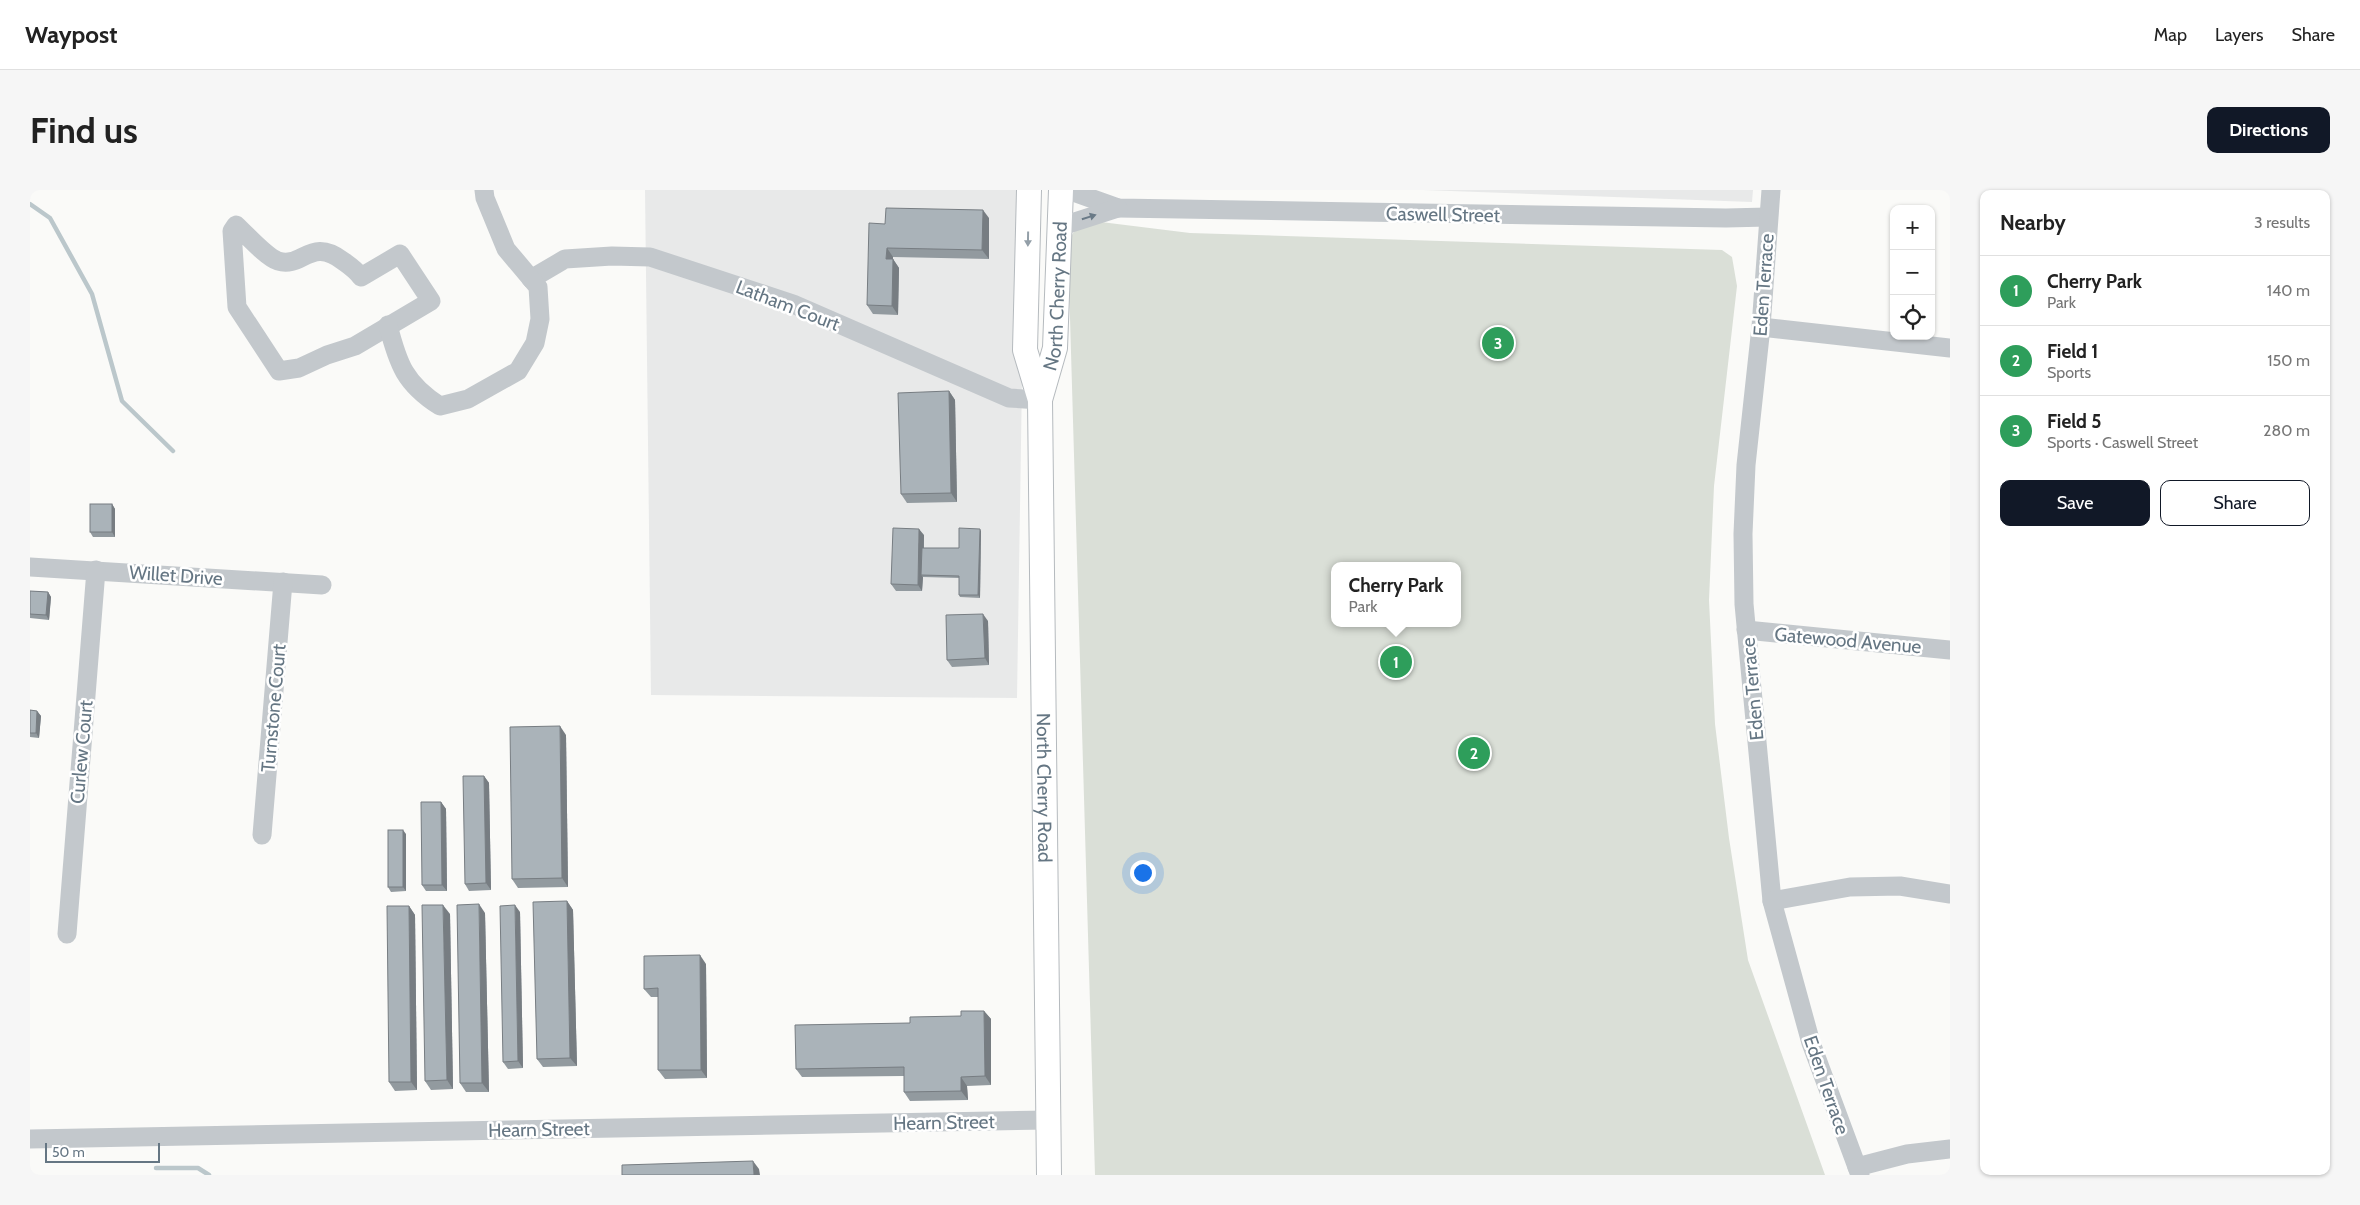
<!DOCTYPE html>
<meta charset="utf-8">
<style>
:root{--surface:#fff;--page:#f6f6f6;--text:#222;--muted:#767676;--line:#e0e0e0;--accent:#111827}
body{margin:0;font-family:Cabin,sans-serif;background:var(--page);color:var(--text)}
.controls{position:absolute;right:15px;top:15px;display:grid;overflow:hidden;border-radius:10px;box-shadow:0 1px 4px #0004}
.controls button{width:45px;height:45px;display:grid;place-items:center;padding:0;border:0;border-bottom:1px solid var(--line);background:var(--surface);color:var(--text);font:25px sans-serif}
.scale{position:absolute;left:15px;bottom:12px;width:115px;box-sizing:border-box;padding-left:5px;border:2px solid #657683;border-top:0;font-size:14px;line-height:18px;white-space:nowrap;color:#657683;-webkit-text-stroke:4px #fff;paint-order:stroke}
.you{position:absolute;left:1112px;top:682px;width:18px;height:18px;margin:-12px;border:4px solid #fff;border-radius:50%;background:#1a73e8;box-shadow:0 0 0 8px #1a73e833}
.badge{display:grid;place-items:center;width:32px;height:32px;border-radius:50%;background:var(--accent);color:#fff;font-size:16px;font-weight:700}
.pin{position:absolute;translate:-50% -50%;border:2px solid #fff;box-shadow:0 1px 5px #0006}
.popup{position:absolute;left:1301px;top:372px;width:130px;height:65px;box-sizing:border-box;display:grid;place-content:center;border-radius:10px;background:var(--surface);filter:drop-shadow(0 1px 4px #0005);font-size:16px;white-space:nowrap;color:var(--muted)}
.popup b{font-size:19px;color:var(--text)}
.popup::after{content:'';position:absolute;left:50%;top:100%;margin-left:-10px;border:10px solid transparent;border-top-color:var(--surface)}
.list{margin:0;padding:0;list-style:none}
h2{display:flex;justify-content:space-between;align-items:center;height:65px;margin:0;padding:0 20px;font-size:21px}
h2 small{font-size:16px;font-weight:400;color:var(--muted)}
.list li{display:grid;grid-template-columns:32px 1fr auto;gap:15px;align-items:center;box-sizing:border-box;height:70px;padding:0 20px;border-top:1px solid var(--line)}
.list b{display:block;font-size:19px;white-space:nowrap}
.list p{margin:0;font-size:16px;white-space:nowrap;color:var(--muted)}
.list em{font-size:16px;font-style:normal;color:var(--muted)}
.actions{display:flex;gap:10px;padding:15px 20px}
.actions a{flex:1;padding:11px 0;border:1px solid var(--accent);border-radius:10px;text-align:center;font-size:18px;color:var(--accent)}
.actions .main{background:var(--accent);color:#fff}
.icon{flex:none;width:28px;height:28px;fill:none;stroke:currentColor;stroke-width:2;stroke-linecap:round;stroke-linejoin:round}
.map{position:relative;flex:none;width:1920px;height:985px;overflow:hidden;border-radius:10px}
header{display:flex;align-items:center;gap:30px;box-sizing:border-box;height:70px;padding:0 25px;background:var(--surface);border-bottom:1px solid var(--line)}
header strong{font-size:24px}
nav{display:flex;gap:28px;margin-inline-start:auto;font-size:18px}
.intro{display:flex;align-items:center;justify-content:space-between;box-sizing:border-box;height:120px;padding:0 30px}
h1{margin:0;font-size:35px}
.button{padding:12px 22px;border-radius:10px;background:var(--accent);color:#fff;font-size:18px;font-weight:700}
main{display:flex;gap:30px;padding:0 30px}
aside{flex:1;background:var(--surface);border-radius:10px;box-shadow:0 1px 4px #0004}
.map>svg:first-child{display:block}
</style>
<header>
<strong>Waypost</strong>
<nav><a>Map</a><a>Layers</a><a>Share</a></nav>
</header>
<div class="intro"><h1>Find us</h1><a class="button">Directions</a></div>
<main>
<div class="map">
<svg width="1920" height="985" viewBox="0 0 1920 985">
<rect width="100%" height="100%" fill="#fafaf8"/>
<g fill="#e8e9e9">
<path d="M615 0H995L987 508 621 505Z"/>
<path d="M1393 0H1723L1722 12Z"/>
</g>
<path fill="#dadfd7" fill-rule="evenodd" d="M1071 32 1160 43 1692 60 1702 67 1707 96 1684 296 1679 410 1685 534 1699 648 1718 770 1795 985H1065L1038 59 1039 50 1045 40ZM1305 376H1427V433H1305Z"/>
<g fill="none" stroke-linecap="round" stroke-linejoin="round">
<g stroke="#bbc7cb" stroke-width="4.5">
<path d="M0 14 20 28 62 104 92 211 143 261"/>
<path d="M126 978H168L179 985"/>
</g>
<g stroke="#b5babe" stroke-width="26">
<g id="major">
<path id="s1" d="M999 0 995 160 1010 210 1019 985"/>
<path id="s2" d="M1010 210 1025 158 1031 0"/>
</g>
</g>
<g stroke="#c3c8cc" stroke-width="19">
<path d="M1038 0 1088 18 1696 28 1738 27"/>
<path d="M1741 0 1731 137 1716 275 1713 344 1714 414 1742 711 1781 853 1830 985"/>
<path d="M206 35C216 44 236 67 248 71 272 79 281 46 313 71 320 76 326 80 331 87L370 64 401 111 325 156 297 165 269 178 249 181 207 117 202 41Z"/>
<path d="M1029 37 1088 18"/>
<path d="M501 89 535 69 582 66 620 67 763 114 979 208 1010 210"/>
<path d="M358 135C368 174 375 194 410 216L438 209 488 181 505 153 510 129 508 97 476 59 455 8 454 0"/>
<path d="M1731 137 1920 158"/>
<path d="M0 377 292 395"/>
<path d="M1716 440 1920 460"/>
<path d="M232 645 253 392"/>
<path d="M1742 711 1820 697 1870 696 1920 704"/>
<path d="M37 744 66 380"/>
<path d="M0 949 1018 930"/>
<path d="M1827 977 1877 964 1920 959"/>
</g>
<use href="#major" stroke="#fff" stroke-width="24"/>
</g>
<g fill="#929a9f">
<path d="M959 28V69L863 67V69L869 78 868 125 843 124 837 115 855 34Z"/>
<path d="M919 201 925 210 927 312 877 313 871 304Z"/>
<path d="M82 314 85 319V347H63L60 342Z"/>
<path d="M951 341 950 408 930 407 929 405V388L893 387 892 401H866L861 394 894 345V358H929Z"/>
<path d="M0 401 18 402 21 407 19 430 0 428Z"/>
<path d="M958 431 959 475 922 477 917 470Z"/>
<path d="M0 520 7 521 11 526 9 548 0 547Z"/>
<path d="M536 545 538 697 488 698 482 689Z"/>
<path d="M454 586 459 593 461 700 439 701 435 694Z"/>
<path d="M411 612 416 619 417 701H396L392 695Z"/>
<path d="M376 644V701L361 702 358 697Z"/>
<path d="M537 711 543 720 547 876 513 877 507 869Z"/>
<path d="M379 716 385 725 387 900 365 901 359 892Z"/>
<path d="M490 722 493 878 478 879 473 872Z"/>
<path d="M455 723 459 902H436L430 893Z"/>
<path d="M420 724 423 899 401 900 395 891Z"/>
<path d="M676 774 677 888 635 889 628 880V807H621L614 799Z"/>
<path d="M954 821 961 829V895L937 896 938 910 880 911 874 902V886L772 887 766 879 880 833 931 826Z"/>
</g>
<g fill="#777d82">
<path d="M953 20 959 28V69L952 60Z"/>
<path d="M857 58 863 67 862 78 856 69Z"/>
<path d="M863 69 869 78 868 125 862 116Z"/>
<path d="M919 201 925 210 927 312 921 303Z"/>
<path d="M82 314 85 319V347L82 342Z"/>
<path d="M889 339 894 345 893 385H891L893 387 892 401 888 395Z"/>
<path d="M950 339 951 341 950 408 948 405Z"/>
<path d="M18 402 21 407 19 430 16 425Z"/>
<path d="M953 424 958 431 959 475 955 468Z"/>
<path d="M7 521 11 526 9 548 6 543Z"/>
<path d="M530 536 536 545 538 697 532 688Z"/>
<path d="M454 586 459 593 461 700 456 693Z"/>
<path d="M411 612 416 619 417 701 412 695Z"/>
<path d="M373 640 376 644V701L373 697Z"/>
<path d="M537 711 543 720 547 876 540 868Z"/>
<path d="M449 714 455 723 459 902 452 893Z"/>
<path d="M413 715 420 724 423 899 417 890Z"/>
<path d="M485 715 490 722 493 878 488 871Z"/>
<path d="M379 716 385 725 387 900 381 892Z"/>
<path d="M670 765 676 774 677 888 671 880Z"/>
<path d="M954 821 961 829V895L955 886Z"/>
<path d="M931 887 937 896 938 910 931 901Z"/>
<path d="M723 971 729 979 730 985H724Z"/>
</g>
<g fill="#aab3b9" stroke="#777d82">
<path d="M856 18 953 20 952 60 857 58 856 69H863L862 116 837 115 839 33 855 34Z"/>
<path d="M919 201 921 303 871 304 868 203Z"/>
<rect x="60" y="314" width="22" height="28"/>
<path d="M863 338 889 339 888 395 861 394Z"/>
<path d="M929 338 950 339 948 405H929V386L891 385 892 358H929Z"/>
<path d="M0 401 18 402 16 425 0 424Z"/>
<path d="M953 424 955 468 917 470 916 425Z"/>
<path d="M0 520 7 521 6 543H0Z"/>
<path d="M530 536 532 688 482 689 480 537Z"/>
<path d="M433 586H454L456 693 435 694Z"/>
<path d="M391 612H411L412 695H392Z"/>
<rect x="358" y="640" width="15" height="57"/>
<path d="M537 711 540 868 507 869 503 712Z"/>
<path d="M449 714 452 893H430L427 715Z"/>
<path d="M392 715H413L417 890 395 891Z"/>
<path d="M485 715 488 871 473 872 470 716Z"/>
<path d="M357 716H379L381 892H359Z"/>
<path d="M670 765 671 880H628V798L614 799V766Z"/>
<path d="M931 821H954L955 886 931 887V901L874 902V877L766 879 765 835 880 833V827L931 826Z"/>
<path d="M723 971 724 985H592V975Z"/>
</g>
<defs><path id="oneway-solid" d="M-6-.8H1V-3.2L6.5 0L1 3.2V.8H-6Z" transform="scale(1.25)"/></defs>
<use fill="#6a7a87" href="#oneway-solid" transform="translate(1059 27) rotate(-18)"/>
<use fill="#939fa8" href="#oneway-solid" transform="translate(998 49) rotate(91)"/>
<g text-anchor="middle" stroke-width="5" stroke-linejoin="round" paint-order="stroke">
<g font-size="19" fill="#657683" stroke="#fff">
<text transform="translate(1413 24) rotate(1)" y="7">Caswell Street</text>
<text transform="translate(1733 95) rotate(-86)" y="7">Eden Terrace</text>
<text dy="7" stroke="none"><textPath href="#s2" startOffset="106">North Cherry Road</textPath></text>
<text transform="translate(758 115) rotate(21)" y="7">Latham Court</text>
<text transform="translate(146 385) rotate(4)" y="7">Willet Drive</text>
<text transform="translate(1818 450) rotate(5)" y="7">Gatewood Avenue</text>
<text transform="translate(1722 499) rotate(-95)" y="7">Eden Terrace</text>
<text transform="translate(243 518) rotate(-85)" y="7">Turnstone Court</text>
<text transform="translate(51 562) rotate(-85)" y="7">Curlew Court</text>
<text dy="7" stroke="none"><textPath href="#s1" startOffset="600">North Cherry Road</textPath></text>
<text transform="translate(1797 895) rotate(71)" y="7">Eden Terrace</text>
<text transform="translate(914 932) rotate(-1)" y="7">Hearn Street</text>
<text transform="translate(509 939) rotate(-1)" y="7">Hearn Street</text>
</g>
</g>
</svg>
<div class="controls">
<button>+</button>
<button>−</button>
<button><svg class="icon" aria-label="locate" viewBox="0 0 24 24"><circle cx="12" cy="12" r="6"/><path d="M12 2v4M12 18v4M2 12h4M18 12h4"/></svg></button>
</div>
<div class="scale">50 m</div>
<div class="you"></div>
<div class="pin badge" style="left:1366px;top:472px;background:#2e9e5b">1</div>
<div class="popup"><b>Cherry Park</b>Park</div>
<div class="pin badge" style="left:1444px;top:563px;background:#2e9e5b">2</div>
<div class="pin badge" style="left:1468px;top:153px;background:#2e9e5b">3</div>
</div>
<aside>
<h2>Nearby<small>3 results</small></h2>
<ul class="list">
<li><span class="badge" style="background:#2e9e5b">1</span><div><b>Cherry Park</b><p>Park</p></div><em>140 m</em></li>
<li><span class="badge" style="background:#2e9e5b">2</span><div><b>Field 1</b><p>Sports</p></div><em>150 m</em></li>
<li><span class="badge" style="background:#2e9e5b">3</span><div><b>Field 5</b><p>Sports · Caswell Street</p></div><em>280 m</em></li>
</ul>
<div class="actions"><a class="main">Save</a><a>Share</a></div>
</aside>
</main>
